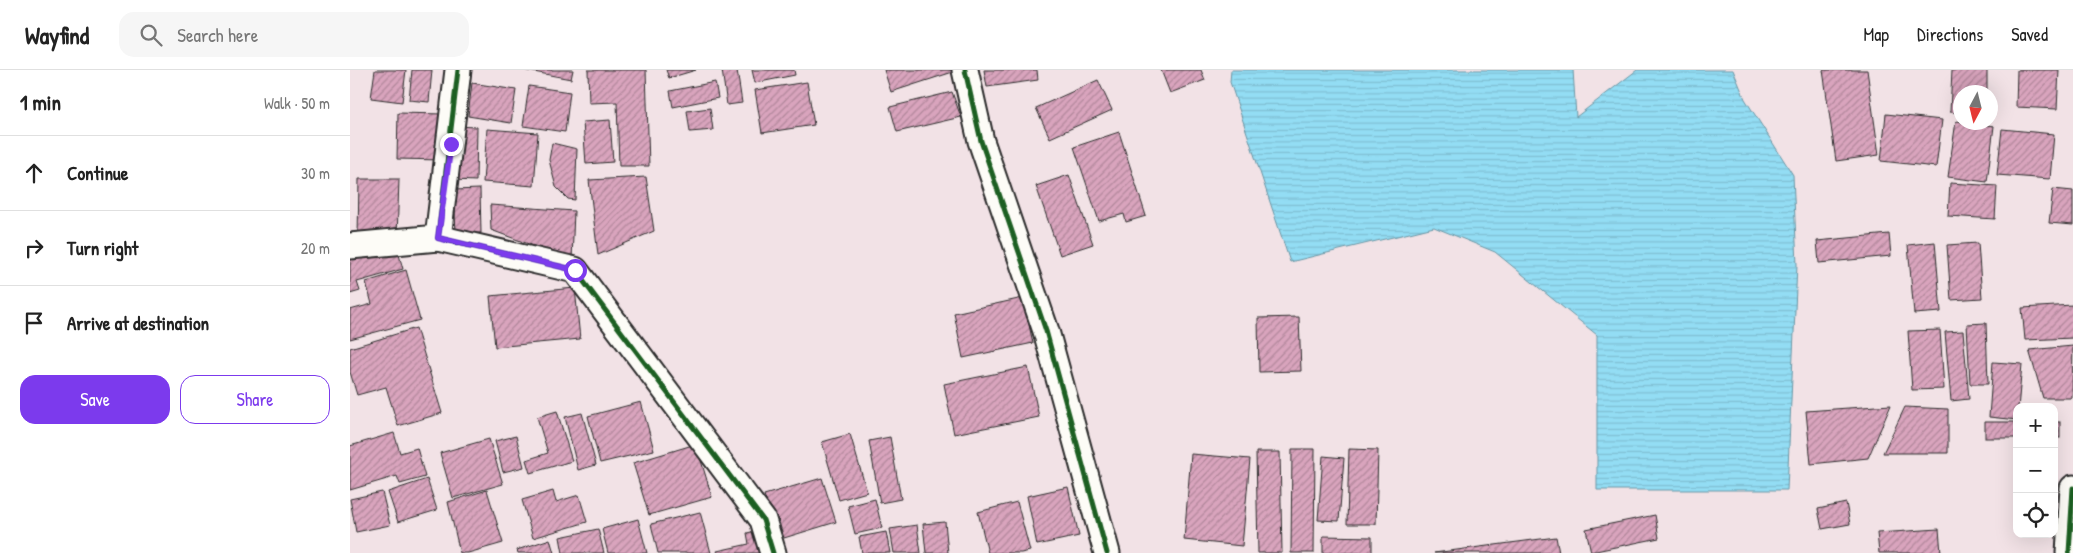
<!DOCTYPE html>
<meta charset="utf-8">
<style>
:root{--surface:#fff;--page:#f6f6f6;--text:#222;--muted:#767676;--line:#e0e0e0;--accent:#7c3aed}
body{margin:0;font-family:"Patrick Hand",sans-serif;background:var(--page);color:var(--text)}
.controls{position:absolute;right:15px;bottom:15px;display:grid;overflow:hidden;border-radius:10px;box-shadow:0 5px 20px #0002}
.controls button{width:45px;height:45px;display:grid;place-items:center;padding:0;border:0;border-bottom:1px solid var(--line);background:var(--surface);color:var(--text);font:25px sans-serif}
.compass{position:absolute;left:1603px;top:15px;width:45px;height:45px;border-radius:50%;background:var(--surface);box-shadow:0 5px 20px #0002;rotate:187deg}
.stop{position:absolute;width:15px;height:15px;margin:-11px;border:4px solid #7c3aed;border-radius:50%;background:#fff}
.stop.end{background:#7c3aed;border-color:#fff;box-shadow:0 1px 5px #0008}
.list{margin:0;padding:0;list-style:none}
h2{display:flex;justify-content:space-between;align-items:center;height:65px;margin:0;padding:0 20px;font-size:21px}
h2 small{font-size:16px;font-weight:400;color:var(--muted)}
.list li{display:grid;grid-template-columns:32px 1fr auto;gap:15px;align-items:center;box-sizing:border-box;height:75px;padding:0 20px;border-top:1px solid var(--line)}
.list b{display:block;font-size:19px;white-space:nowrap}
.list em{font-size:16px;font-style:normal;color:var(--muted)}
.actions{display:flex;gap:10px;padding:15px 20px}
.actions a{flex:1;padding:11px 0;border:1px solid var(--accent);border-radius:15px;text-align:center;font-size:18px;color:var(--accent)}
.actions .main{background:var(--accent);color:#fff}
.icon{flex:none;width:28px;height:28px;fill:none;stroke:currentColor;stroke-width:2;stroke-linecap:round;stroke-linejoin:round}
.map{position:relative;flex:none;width:1723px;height:483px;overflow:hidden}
header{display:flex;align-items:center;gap:30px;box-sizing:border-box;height:70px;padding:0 25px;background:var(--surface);border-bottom:1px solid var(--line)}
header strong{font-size:24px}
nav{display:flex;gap:28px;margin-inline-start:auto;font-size:18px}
.search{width:350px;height:45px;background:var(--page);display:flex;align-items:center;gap:12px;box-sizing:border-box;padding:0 18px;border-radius:15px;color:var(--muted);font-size:19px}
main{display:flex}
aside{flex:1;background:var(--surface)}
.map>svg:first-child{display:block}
</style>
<header>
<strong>Wayfind</strong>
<div class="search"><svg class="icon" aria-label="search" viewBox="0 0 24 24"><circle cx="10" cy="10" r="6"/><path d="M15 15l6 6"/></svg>Search here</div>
<nav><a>Map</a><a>Directions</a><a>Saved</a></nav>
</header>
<main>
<aside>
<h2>1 min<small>Walk · 50 m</small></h2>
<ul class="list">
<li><svg class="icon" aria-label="ahead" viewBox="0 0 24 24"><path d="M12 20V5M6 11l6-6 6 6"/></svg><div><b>Continue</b></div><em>30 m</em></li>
<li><svg class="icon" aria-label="right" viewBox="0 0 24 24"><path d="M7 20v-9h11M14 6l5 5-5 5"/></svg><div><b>Turn right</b></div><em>20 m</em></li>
<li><svg class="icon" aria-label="arrive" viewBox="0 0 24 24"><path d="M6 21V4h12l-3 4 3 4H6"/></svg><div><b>Arrive at destination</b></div></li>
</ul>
<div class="actions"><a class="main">Save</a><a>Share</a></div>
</aside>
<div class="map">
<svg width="1723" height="483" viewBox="0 0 1723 483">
<defs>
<pattern id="water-rules" width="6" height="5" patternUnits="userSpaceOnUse" patternTransform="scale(1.25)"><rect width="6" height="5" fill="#93ddf4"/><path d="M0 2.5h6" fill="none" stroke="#7fbed1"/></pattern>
<pattern id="building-hatch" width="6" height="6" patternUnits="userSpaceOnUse" patternTransform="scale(1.25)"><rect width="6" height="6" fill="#d9a4bd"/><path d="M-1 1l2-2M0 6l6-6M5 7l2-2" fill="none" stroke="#b0869a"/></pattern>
</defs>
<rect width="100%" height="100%" fill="#f2e2e6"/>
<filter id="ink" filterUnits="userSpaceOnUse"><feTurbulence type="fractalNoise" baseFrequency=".02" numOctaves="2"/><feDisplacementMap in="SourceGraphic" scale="10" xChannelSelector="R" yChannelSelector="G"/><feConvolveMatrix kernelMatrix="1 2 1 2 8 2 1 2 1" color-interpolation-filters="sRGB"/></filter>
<g filter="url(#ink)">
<path fill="url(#water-rules)" stroke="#6996a4" d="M881 0H1223L1226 47 1287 0H1383L1395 29 1443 105 1447 195 1437 420H1247V265L1145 182 1084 157 940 192 880 12Z"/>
<g fill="url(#building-hatch)" stroke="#2b2b2b">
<path d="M25 0H56L52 32 21 28Z"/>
<path d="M62 0H82L79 32 59 30Z"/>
<path d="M173 0H223L221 9Z"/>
<path d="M238 0H296L299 96H269L267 32 239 33Z"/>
<path d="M316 0H346L319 8Z"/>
<path d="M372 0H387L392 33 377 35Z"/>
<path d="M402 0H444L445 5 405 13Z"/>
<path d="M534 0H609L541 22Z"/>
<path d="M634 0H687L688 10 637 17Z"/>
<path d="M811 0H851L855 10 820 23Z"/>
<path d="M1473 0H1517L1529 85 1486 91Z"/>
<path d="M1602 0H1637V22H1610V43L1600 42Z"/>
<path d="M1667 0H1709L1707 39 1666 37Z"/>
<path d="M748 10 762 40 700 68 686 38Z"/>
<path d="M365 12 368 28 323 37 320 21Z"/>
<path d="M457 12 464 55 412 63 405 20Z"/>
<path d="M122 13 166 20 161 53 118 46Z"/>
<path d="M179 16 220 22 215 62 173 56Z"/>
<path d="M602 22 611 47 547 62 540 37Z"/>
<path d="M360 38 363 60 340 62 337 41Z"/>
<path d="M48 43 93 44 92 90 47 89Z"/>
<path d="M1536 44 1592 50 1586 97 1531 91Z"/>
<path d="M260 50 263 92 236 94 233 52Z"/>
<path d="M1606 51 1644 56 1637 112 1598 107Z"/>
<path d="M104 56 127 57 126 111 103 110Z"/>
<path d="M137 59 188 63 184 116 133 112Z"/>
<path d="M1652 59 1704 64 1700 109 1647 105Z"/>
<path d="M769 62 796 146 776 152 774 144 749 151 724 77Z"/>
<path d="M202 73 227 79 225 130 218 129 206 117 199 90Z"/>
<path d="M719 105 743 174 710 185 686 116Z"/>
<path d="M296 107 304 161 248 185 239 110Z"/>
<path d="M9 109H49L47 168 8 167Z"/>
<path d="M1600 113 1647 116 1645 149 1598 146Z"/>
<path d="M130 119 131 163 106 164 104 120Z"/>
<path d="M1703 119 1723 121V155L1699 153Z"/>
<path d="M140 135 224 141 222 190 141 160Z"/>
<path d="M1539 164 1541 186 1469 193 1467 171Z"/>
<path d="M1585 172 1591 242 1564 244 1558 175Z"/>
<path d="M1628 173 1632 228 1601 230 1597 175Z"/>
<path d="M46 174 53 199 7 212 10 221 0 224V178Z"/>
<path d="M56 200 70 250 0 269V240L22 234 16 212Z"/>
<path d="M225 218 230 269 145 277 140 226Z"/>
<path d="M673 228 683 273 613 288 604 243Z"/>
<path d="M1723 235V268L1675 270 1672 238Z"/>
<path d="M949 247 951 301 909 302 908 248Z"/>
<path d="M1636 253 1638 314H1620L1617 254Z"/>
<path d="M66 258 92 343 48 356 36 317 7 325 0 302V278Z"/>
<path d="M1590 260 1594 319 1562 320 1558 261Z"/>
<path d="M1613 261 1619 329 1601 331 1595 262Z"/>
<path d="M1723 276 1722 328H1693L1679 280Z"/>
<path d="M1643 292 1672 294 1667 350 1639 347Z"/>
<path d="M678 297 689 347 604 364 594 314Z"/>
<path d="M291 332 304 380 250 393 238 346Z"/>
<path d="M1541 335 1518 388 1461 394 1456 341Z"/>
<path d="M1555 337 1598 339V383H1533Z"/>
<path d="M207 341 222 391 180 403 176 390 198 383 187 347Z"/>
<path d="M232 343 246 395 228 400 215 347Z"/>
<rect x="1635" y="352" width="32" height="16"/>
<rect x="1704" y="352" width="6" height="16"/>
<path d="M44 363 50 383 67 378 75 407 50 414 47 406 0 420V376Z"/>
<path d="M500 364 517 422 489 430 472 372Z"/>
<path d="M166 366 174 397 153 402 145 371Z"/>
<path d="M540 367 551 429 530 433 519 371Z"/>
<path d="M139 369 153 414 103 428 90 383Z"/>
<path d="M346 374 362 427 299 445 283 393Z"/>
<path d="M942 379H965L964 483H941Z"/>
<path d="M999 379 1028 380 1026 454H997Z"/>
<path d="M906 382H930L932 483H908Z"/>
<path d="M841 384 900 389 892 476 834 470Z"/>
<path d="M973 386 994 388 989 451 968 450Z"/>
<path d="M472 408 486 452 434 468 428 449 422 450 414 425Z"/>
<path d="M77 409 87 440 48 452 38 422Z"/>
<path d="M718 417 729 466 687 475 677 426Z"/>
<path d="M137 420 153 473 118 483H110L98 432Z"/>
<path d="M203 421 206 432 229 425 237 452 183 468 172 430Z"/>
<path d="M32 422 40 455 6 462 0 429Z"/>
<path d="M525 429 532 458 505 464 498 436Z"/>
<path d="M667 432 680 481 671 483H638L628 442Z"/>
<path d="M1496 433 1500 454 1472 459 1468 439Z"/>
<path d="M350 442 361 483H308L301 454Z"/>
<path d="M1305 445 1309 468 1241 482 1236 459Z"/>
<path d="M288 449 297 483H258L252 459Z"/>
<path d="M595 452 598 483H576L573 454Z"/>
<path d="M567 455 571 483H544L540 459Z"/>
<path d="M248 459 254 483H213L210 467Z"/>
<path d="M414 459 420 483H368L367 481 399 474 397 463Z"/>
<path d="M1589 459 1591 483H1529L1527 463Z"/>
<path d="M536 462 540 483H512L509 467Z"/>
<path d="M973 466 1022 467V483H973Z"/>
<path d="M1206 467 1209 483H1084Z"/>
<path d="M200 469 204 483H168L167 480Z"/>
</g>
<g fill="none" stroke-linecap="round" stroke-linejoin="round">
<g stroke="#2b2b2b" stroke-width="29">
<g id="minor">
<path d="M108 0 88 168 225 200 413 450 423 483"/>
<path d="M615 0 631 71 696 261 757 483"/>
<path d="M0 176 88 168"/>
<path d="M1719 483 1723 418"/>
</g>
</g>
<use href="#minor" stroke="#fdfcf7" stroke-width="25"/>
<g stroke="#fdfcf7" stroke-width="8">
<g id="cycleway">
<path d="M108 0 88 168 225 200 413 450 423 483"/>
<path d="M615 0 631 71 696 261 757 483"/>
<path d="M1719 483 1723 418"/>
</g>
</g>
<use href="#cycleway" stroke="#1b5e20" stroke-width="5"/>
</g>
</g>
<g fill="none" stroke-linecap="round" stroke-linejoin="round" filter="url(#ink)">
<path stroke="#7c3aed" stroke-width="6" d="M101 74 88 168 225 200"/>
</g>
</svg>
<div class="controls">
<button>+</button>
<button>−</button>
<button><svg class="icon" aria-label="locate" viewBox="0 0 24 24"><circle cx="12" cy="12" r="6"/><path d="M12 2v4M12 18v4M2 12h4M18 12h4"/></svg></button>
</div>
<svg class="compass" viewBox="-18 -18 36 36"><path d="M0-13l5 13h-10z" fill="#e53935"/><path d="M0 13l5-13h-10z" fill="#767676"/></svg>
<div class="stop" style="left:225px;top:200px"></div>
<div class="stop end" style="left:101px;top:74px"></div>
</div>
</main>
